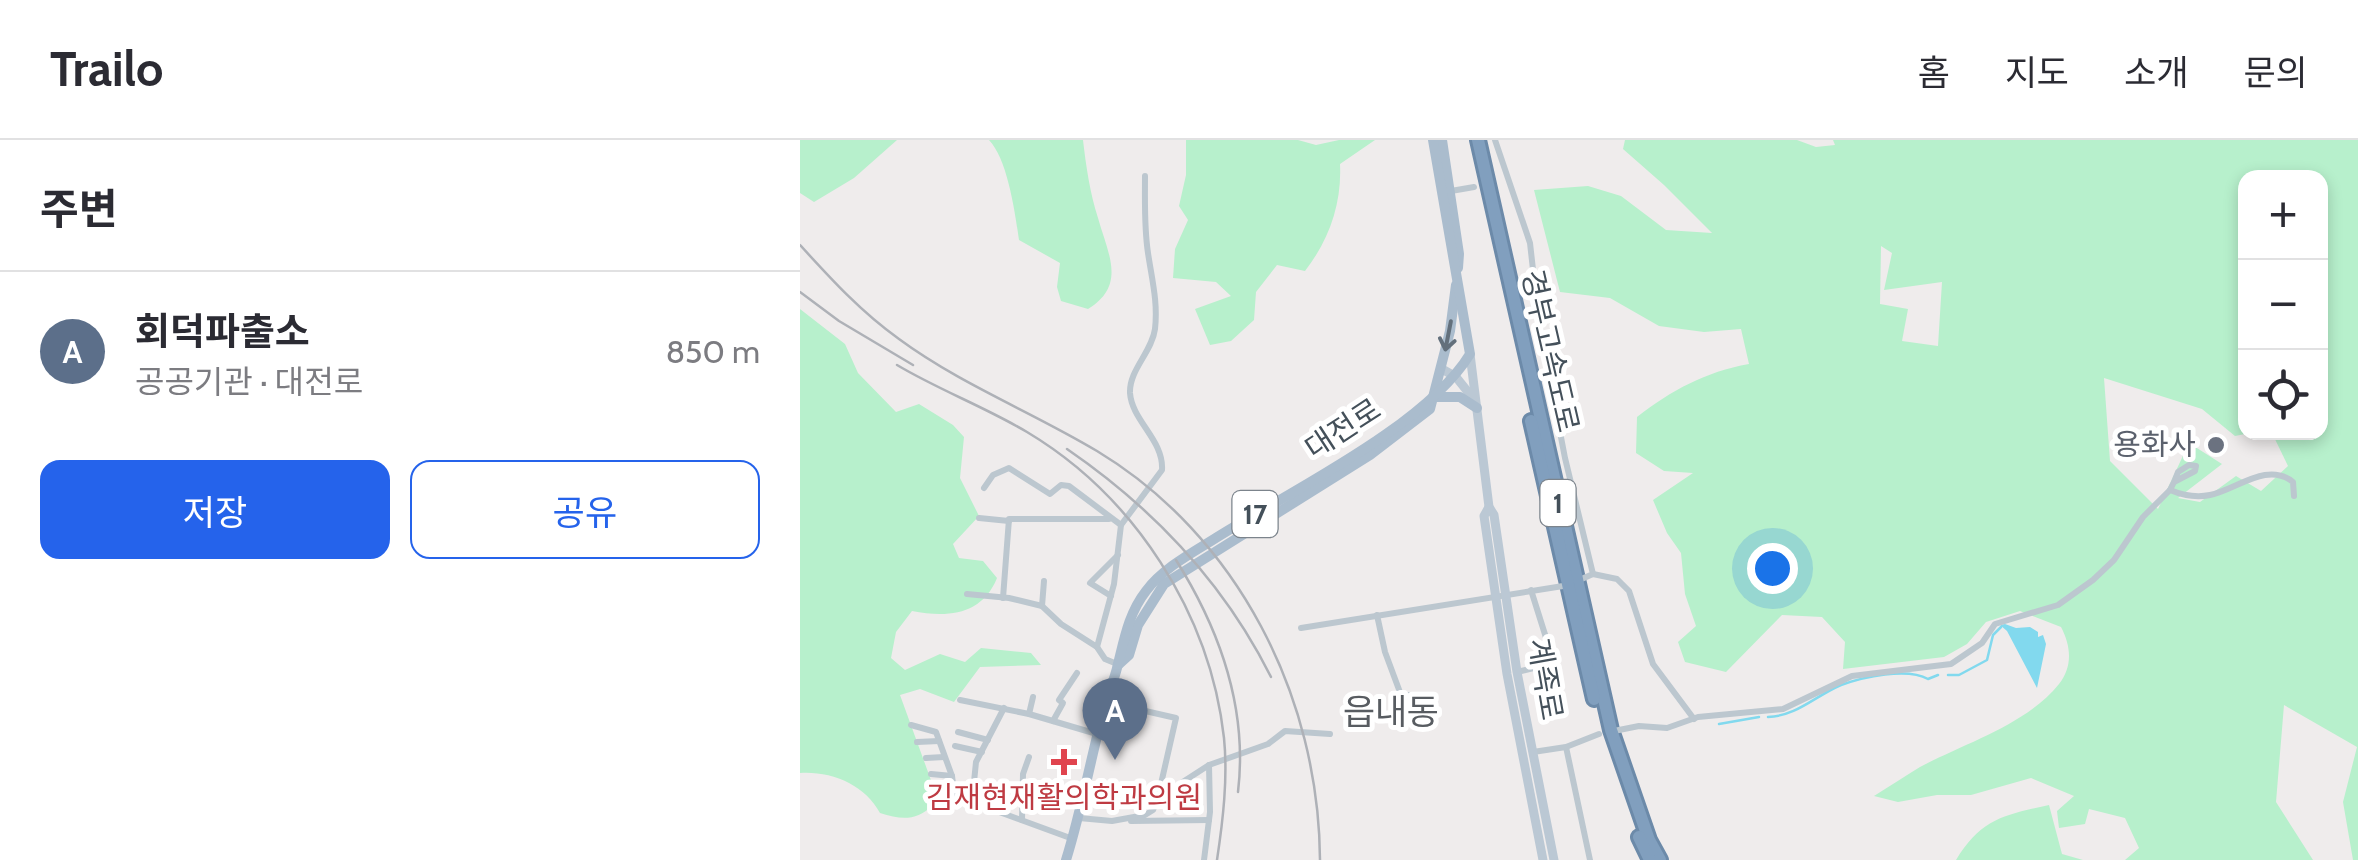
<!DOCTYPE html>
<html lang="ko">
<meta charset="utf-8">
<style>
:root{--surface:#fff;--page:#f7f7f7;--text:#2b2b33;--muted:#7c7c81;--line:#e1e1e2;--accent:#2563eb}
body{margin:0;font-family:Cabin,"Noto Sans KR",sans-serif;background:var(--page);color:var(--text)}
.controls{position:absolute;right:30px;top:30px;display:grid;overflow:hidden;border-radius:20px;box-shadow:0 5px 15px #0003}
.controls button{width:90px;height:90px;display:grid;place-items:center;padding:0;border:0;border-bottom:2px solid var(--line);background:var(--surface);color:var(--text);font:50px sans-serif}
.you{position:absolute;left:972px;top:428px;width:35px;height:35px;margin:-25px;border:8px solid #fff;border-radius:50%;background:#1a73e8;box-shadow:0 0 0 15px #1a73e833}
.badge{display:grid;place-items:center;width:65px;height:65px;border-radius:50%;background:var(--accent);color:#fff;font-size:32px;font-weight:700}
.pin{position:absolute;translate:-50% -82px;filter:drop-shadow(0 2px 5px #0008)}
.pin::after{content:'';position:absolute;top:52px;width:35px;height:30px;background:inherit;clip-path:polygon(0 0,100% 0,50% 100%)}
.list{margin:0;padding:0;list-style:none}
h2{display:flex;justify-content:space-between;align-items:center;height:130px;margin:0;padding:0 40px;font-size:42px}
h2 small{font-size:32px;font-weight:400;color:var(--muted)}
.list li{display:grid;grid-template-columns:65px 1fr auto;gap:30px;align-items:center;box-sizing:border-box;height:160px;padding:0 40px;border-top:2px solid var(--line)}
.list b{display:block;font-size:38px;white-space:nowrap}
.list p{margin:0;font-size:32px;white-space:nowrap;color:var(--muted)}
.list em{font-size:32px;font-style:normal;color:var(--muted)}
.actions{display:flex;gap:20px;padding:30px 40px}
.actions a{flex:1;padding:22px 0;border:2px solid var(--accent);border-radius:20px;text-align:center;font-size:35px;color:var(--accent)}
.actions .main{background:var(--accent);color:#fff}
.icon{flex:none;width:55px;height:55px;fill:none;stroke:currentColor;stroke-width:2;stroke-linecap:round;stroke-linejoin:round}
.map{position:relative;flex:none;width:1558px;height:720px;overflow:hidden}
header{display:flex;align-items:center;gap:60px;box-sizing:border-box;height:140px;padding:0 50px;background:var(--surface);border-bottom:2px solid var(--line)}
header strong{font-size:48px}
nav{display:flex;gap:55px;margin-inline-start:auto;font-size:35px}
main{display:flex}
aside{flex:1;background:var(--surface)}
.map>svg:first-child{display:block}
</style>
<header>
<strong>Trailo</strong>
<nav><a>홈</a><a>지도</a><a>소개</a><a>문의</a></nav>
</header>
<main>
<aside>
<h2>주변<small></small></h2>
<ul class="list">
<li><span class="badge" style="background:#5c6f8a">A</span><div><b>회덕파출소</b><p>공공기관 · 대전로</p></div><em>850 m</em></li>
</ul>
<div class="actions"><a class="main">저장</a><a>공유</a></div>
</aside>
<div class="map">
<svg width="1558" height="720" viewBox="0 0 1558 720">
<rect width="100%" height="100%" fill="#efecec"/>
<g fill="#b7f0cc" fill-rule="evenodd">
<path d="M0 0H97L54 38 14 62 0 53Z"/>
<path d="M189 0H283C286 26 290 53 298 78 308 114 327 145 288 169L261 161 257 147 260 123 219 100C215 73 208 20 189 0Z"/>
<path d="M386 0H498L516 5 539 0H575L540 24C542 64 529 100 505 131L477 125 456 152 454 180 431 201 410 205 395 169 431 156 416 142 373 138 375 109 388 80 379 66 386 35Z"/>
<path d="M825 0H997L1016 7 1035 5 1033 0H1558V720H1553L1543 662 1557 607 1484 565 1476 662 1513 720H1325L1339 708 1325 678 1289 669 1285 684 1259 688 1257 671 1274 656 1231 638 1171 655H1137L1098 662 1074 656C1090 646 1105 636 1120 627 1165 603 1226 585 1259 544 1273 526 1271 506 1261 487L1220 471 1186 482 1167 504 1144 517 1043 529 1045 502 1022 477 982 475 926 532 885 522 878 502 896 486 885 454 881 413 867 393 853 360 893 333 864 331 836 313 837 277C872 250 905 232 949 224L941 189 904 192 859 186 810 158 760 152 734 50 788 46 821 56 866 90 912 93 864 45 823 9ZM1446 38H1520V292L1472 293 1488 326 1461 351 1436 336 1400 362 1378 358 1422 324 1389 303 1358 369 1310 321 1304 238 1402 269 1435 296 1450 293 1446 292ZM1081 106 1092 113 1084 150 1142 142 1138 206 1102 201 1108 169 1080 164Z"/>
<path d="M0 169 45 204 58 233 96 272 119 264 153 285 164 297 160 338 179 376 153 404 159 418 183 421 197 438C182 475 148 478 112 471L96 492 91 518 105 530 140 514 165 522 181 508 231 513 241 525 180 527 154 562 120 549 100 555 132 643 133 665C116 681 102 680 80 673 65 645 32 631 0 633Z"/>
<path d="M1249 665 1262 714 1283 720H1156C1181 679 1204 675 1249 665Z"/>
</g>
<path fill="#82d9ee" d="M1205 484 1216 488 1230 487 1238 492V497L1243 495 1246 504 1237 548 1207 491 1200 485Z"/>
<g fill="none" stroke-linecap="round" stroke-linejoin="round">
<g stroke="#82d9ee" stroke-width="2.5">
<path d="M1148 535H1159L1187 520 1193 495 1201 487"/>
<path d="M968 577C997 576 1015 556 1041 545 1063 537 1107 527 1128 539L1138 535"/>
<path d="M919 584 959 577"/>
</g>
<g stroke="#6c8aa9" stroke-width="18">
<g id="motorway">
<path d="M678 0 811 590 849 700 860 720"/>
<path d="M731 281 794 559"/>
<path d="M839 697 850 720"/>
</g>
</g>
<g stroke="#bcc7cf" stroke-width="6">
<path d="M695 0 730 103 739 183 765 318 793 434 777 441"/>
<path d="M651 51 674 47"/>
<path d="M184 348 193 335 209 328 250 354 261 345 269 346 321 385"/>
<path d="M1370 350 1374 342 1395 331 1396 326 1389 325 1378 332 1374 342"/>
<path d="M179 378 209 381"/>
<path d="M793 434 817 439 829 451 853 524 894 579"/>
<path d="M167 454 209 458 242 466 261 484 297 507 305 519 317 524"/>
<path d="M311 456 290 443 318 415"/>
<path d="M203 458 209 379H309"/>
<path d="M242 466 244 441"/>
<path d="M577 475 585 512 601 555H609"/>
<path d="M501 488 763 446"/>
<path d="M297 507 314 444 321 385 362 330C364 300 332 281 330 253 329 230 352 212 355 189 358 162 352 140 348 113 344 87 345 62 345 36"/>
<path d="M717 532 754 523 731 450"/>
<path d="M160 560 229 574 297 594"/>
<path d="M306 562 376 578 358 657"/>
<path d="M204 568 176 622 172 662 273 699"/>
<path d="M229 574 233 557"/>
<path d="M253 581 263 563 259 560 277 533"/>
<path d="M111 585 136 592 152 636 155 659 172 662"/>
<path d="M814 591 839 586 867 588 898 577 983 569 1052 536 1151 524 1182 503 1195 484 1258 465 1293 440 1314 420 1343 377 1370 350C1382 355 1396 358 1410 355 1436 350 1467 321 1493 342L1494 356"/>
<path d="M158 592 188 600"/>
<path d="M117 602 139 601"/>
<path d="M155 606 182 612"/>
<path d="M766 607 790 720"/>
<path d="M733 612 766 607 799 594"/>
<path d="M126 618 144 617"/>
<path d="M131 634 152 636"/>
<path d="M133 651 154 656"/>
<path d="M279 678 312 681 345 675 353 670 358 658 409 625 468 604 485 591 530 594"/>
<path d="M222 680 223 634 229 617"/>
<path d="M331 681 409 680"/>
<path d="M404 720 410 672 409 625"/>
</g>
<g stroke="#bbc8d4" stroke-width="9">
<path d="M670 214 689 367 694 375 717 532 754 720"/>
<path d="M642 229 656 237 672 257"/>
<path d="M689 367 684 376 707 534 743 720"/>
</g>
<g stroke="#aabccd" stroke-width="10">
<path d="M642 0 659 114 658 128"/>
<path d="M636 257H660L677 268"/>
<path d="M318 525 329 515 338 485 364 444 570 315 630 269 650 191 656 145"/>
<path d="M266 720C282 669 291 616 305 565 308 552 314 541 317 528 324 501 328 474 346 451 364 427 394 412 419 396 491 351 627 285 670 214L633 0"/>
</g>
<use href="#motorway" stroke="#819fbe" stroke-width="12"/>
<g stroke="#aeb1b7" stroke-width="2.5">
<path d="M0 105C31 139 61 172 99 199 160 244 232 272 297 311 438 396 519 557 520 720"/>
<path d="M0 152 39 181 113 225"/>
<path d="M97 225C139 250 185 267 227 292 334 356 410 473 424 598 428 638 423 680 417 720"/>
<path d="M267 309C353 368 424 443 471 537"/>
<path d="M376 420C420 490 448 568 438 652"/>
</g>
</g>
<defs><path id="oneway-shaft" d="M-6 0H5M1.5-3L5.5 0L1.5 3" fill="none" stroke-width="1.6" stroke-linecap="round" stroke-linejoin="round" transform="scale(2.5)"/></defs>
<use stroke="#63707c" href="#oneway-shaft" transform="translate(648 196) rotate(101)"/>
<circle fill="#6b7280" stroke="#fff" stroke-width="4" cx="1416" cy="305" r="10"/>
<path fill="#e0444e" stroke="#fff" stroke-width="4" d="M259 607h10v10h10v10h-10v10h-10v-10h-10v-10h10z"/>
<g text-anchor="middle" stroke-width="10" stroke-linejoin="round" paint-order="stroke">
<g fill="#fff" stroke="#7c848c" stroke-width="2.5">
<rect x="740.5" y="340" width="35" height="46" rx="8"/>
<rect x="432.5" y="351" width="45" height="46" rx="8"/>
</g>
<g font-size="28" font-weight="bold" fill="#44505a">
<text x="758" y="373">1</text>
<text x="455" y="384">17</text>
</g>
<g font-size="30" fill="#44505a" stroke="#fff">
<text transform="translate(750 211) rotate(77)" y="10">경부고속도로</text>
<text transform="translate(543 289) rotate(-33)" y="10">대전로</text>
<text transform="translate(745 539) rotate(80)" y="10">계족로</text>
</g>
<g font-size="30" fill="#5b616d" stroke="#fff" text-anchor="end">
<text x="1396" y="315">용화사</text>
</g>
<g font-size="30" fill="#be3a42" stroke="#fff">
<text x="264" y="668">김재현재활의학과의원</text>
</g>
<g font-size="35" fill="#585c61" stroke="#fff">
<text x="591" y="584">읍내동</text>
</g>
</g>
</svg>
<div class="controls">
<button>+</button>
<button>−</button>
<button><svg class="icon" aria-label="locate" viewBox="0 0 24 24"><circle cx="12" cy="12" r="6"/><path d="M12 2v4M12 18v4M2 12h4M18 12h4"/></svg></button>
</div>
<div class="you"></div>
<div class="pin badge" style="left:315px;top:620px;background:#5c6f8a">A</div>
</div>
</main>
